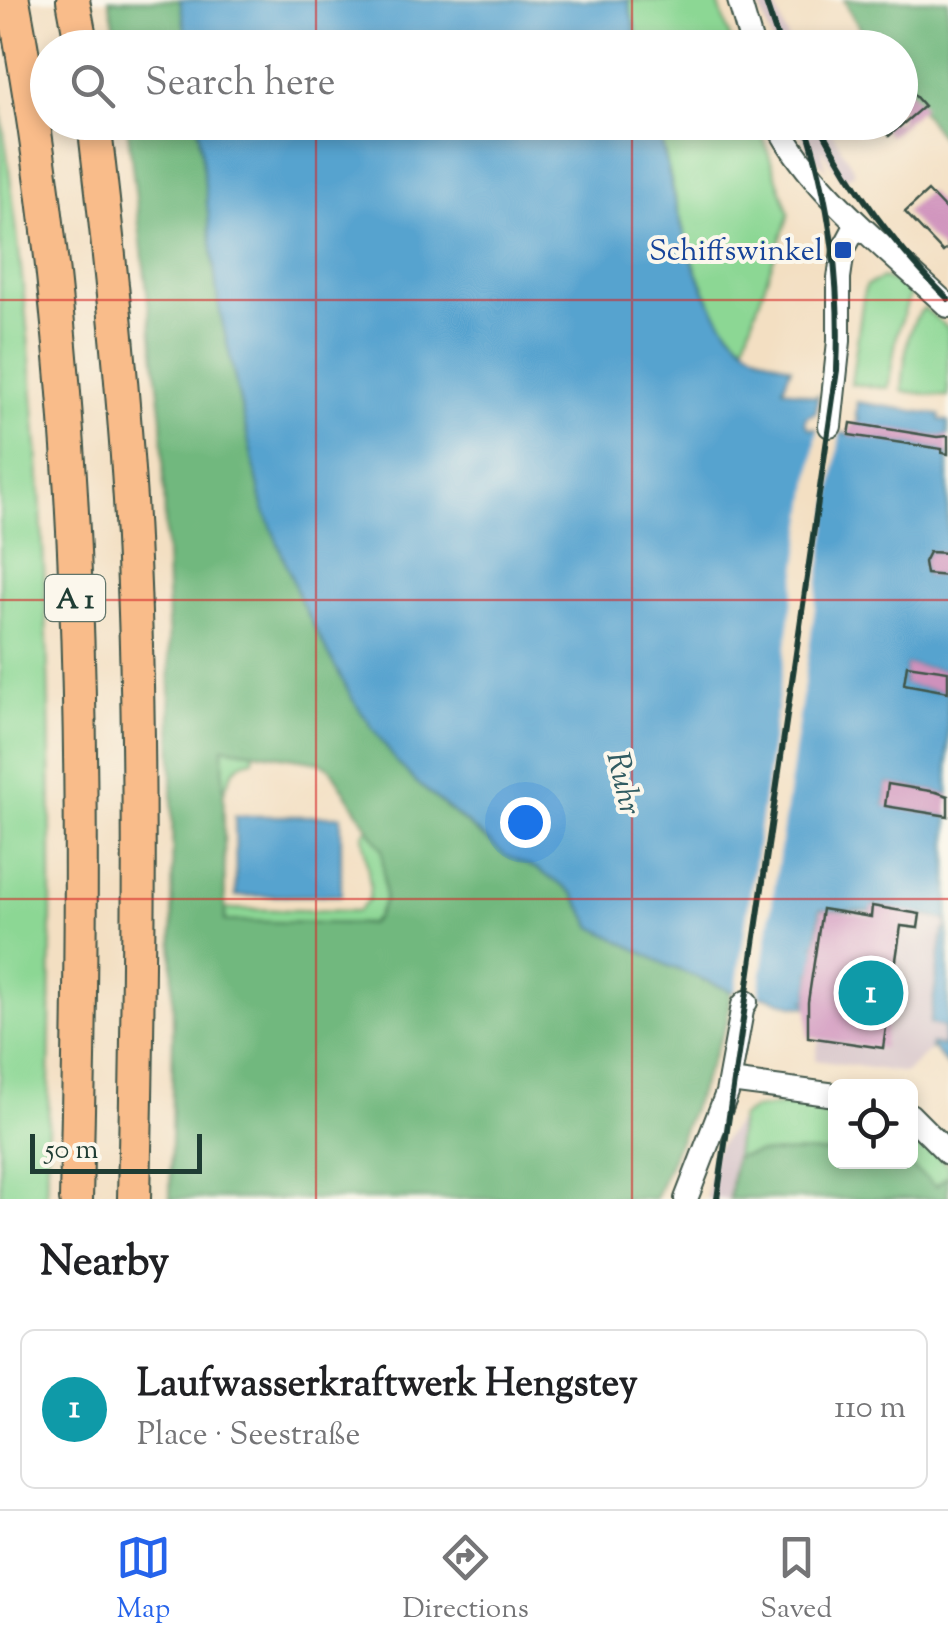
<!DOCTYPE html>
<meta charset="utf-8">
<style>
:root{--surface:#fff;--page:#f6f6f6;--text:#202124;--muted:#757577;--line:#e0e0e0;--accent:#2563eb}
body{margin:0;font-family:"Sorts Mill Goudy",serif;background:var(--page);color:var(--text)}
.controls{position:absolute;right:30px;bottom:30px;display:grid;overflow:hidden;border-radius:15px;box-shadow:0 5px 15px #0003}
.controls button{width:90px;height:90px;display:grid;place-items:center;padding:0;border:0;border-bottom:2px solid var(--line);background:var(--surface);color:var(--text);font:50px sans-serif}
.scale{position:absolute;left:30px;bottom:25px;width:172px;box-sizing:border-box;padding-left:10px;border:5px solid #1f3d34;border-top:0;font-size:28px;line-height:35px;white-space:nowrap;color:#1f3d34;-webkit-text-stroke:8px #fbf7ec;paint-order:stroke}
.you{position:absolute;left:525px;top:822px;width:35px;height:35px;margin:-25px;border:8px solid #fff;border-radius:50%;background:#1a73e8;box-shadow:0 0 0 15px #1a73e833}
.badge{display:grid;place-items:center;width:65px;height:65px;border-radius:50%;background:var(--accent);color:#fff;font-size:32px;font-weight:700}
.pin{position:absolute;translate:-50% -50%;border:5px solid #fff;box-shadow:0 2px 10px #0006}
.list{margin:0;padding:0;list-style:none}
h2{display:flex;justify-content:space-between;align-items:center;height:130px;margin:0;padding:0 40px;font-size:42px}
h2 small{font-size:32px;font-weight:400;color:var(--muted)}
.list li{display:grid;grid-template-columns:65px 1fr auto;gap:30px;align-items:center;box-sizing:border-box;height:160px;margin:0 20px 20px;padding:0 20px;border:2px solid var(--line);border-radius:15px}
.list b{display:block;font-size:38px;white-space:nowrap}
.list p{margin:0;font-size:32px;white-space:nowrap;color:var(--muted)}
.list em{font-size:32px;font-style:normal;color:var(--muted)}
.icon{flex:none;width:55px;height:55px;fill:none;stroke:currentColor;stroke-width:2;stroke-linecap:round;stroke-linejoin:round}
.map{position:relative;flex:none;width:948px;height:1199px;overflow:hidden}
.search{position:absolute;background:var(--surface);box-shadow:0 5px 15px #0003;left:30px;right:30px;top:30px;height:110px;display:flex;align-items:center;gap:25px;box-sizing:border-box;padding:0 35px;border-radius:55px;color:var(--muted);font-size:38px}
.sheet{height:310px;background:var(--surface)}
nav{display:flex;justify-content:space-around;align-items:center;box-sizing:border-box;height:140px;border-top:2px solid var(--line);background:var(--surface);font-size:28px;color:var(--muted)}
nav a{display:grid;justify-items:center;gap:5px}
nav .on{color:var(--accent)}
.map>svg:first-child{display:block}
</style>
<div class="map">
<svg width="948" height="1199" viewBox="0 0 948 1199">
<rect width="100%" height="100%" fill="#fbf7ec"/>
<filter id="ink" filterUnits="userSpaceOnUse"><feTurbulence type="fractalNoise" baseFrequency=".01" numOctaves="2"/><feDisplacementMap in="SourceGraphic" scale="20" xChannelSelector="R" yChannelSelector="G"/><feConvolveMatrix kernelMatrix="1 2 1 2 8 2 1 2 1" color-interpolation-filters="sRGB"/></filter>
<filter id="wash" filterUnits="userSpaceOnUse"><feTurbulence type="fractalNoise" baseFrequency=".0048" numOctaves="4" result="noise"/><feDisplacementMap in="SourceGraphic" scale="40" xChannelSelector="R" yChannelSelector="G"/><feGaussianBlur stdDeviation="2.25" result="paint"/><feColorMatrix in="noise" values="0 0 0 0 0 0 0 0 0 0 0 0 0 0 0 0 0 1.4 0 .05"/><feComposite in="paint" operator="in"/></filter>
<g filter="url(#wash)">
<rect width="100%" height="100%" fill="#f3dfc2"/>
<g fill="#d2bec5">
<path d="M758 0H773L791 47H774Z"/>
<path d="M798 123H827L855 172 843 181 820 146 827 170 807 150Z"/>
<path d="M872 906 947 920 946 932H943L939 950 930 1023 944 1026 943 1046 932 1045 931 1049 905 1073 815 1060 819 1039 808 1037 809 1013 808 1002 805 1001 813 943H817L820 909 871 910Z"/>
<path d="M740 1118 729 1199H706L713 1154Z"/>
</g>
<g fill="#8cd794" stroke="#568a64" stroke-width="2.5">
<path d="M628 0H717L733 47H639Z"/>
<path d="M0 105C54 465 57 836 46 1199H0Z"/>
<path d="M657 123H758L789 214 744 345 717 317 698 274 685 236Z"/>
<path d="M883 278 897 283 910 294 897 334 888 388 851 384 864 291 867 285Z"/>
<path d="M924 308 948 328V397L902 391C905 365 904 326 924 308Z"/>
<path d="M223 747 254 752 253 760C232 763 230 777 223 795Z"/>
<path d="M368 827 383 849 385 899 376 918 371 924 225 922V909L358 911 369 899 370 885 363 835Z"/>
<path d="M795 1103 835 1107V1149L828 1152 758 1153 735 1157 740 1118 753 1109Z"/>
<path d="M911 1127 948 1166V1176L936 1186 905 1162H910Z"/>
</g>
<g fill="#71b87e" stroke="#487a59" stroke-width="2.5" fill-rule="evenodd">
<path d="M109 0H180L188 47H119Z"/>
<path d="M844 0H948V147L901 82 900 48 875 47 854 19Z"/>
<path d="M127 123H198L218 302 263 506 382 741 396 761 417 783 465 823 507 856 537 869 573 893 593 927 669 966 731 991 727 1023 655 1199H170L173 1038 172 757 162 418ZM223 747 320 762 330 768 382 849 385 899 376 918 370 924 225 921Z"/>
<path d="M835 1149 836 1162H905L936 1186 948 1176V1199H729L735 1157 758 1153 828 1152Z"/>
</g>
<g fill="#56a3cf" stroke="#3a7082" stroke-width="2.5">
<path d="M180 0H628L639 47H188Z"/>
<path d="M198 123H657C673 187 690 300 742 343 756 355 774 361 791 367L783 388 815 397 818 395 816 412 806 417 805 423 809 428 942 449 948 454V553L929 552 924 562 926 574 948 576V671L907 665 904 683 948 692V796L936 792 888 784 885 805 948 816V1067L933 1048 931 1049V1044L943 1046 944 1027 930 1024 943 931H946L947 920 873 906 871 911 820 909 817 944H813L817 945 813 972H809L812 973 808 1000H805L808 1002V1007L793 1005 769 997 737 993 669 966 593 927 573 893 537 869 507 856 417 783 396 761 353 700 301 602 263 506 218 302Z"/>
<path d="M857 402 940 415V420L948 421V436L937 437 855 425 859 419 856 417Z"/>
<path d="M235 816H341V895L236 896Z"/>
</g>
<path fill="#f3dfc2" d="M818 426 841 429 758 1000 735 997Z"/>
<g id="blocks">
<g fill="#cf91bc">
<path d="M900 79 924 106 889 136 877 122H900Z"/>
<path d="M928 191 948 212V248L943 252 905 212Z"/>
<path d="M851 423 937 437 948 436V454L942 453V449L849 435Z"/>
<path d="M929 552 948 553V576L926 574 924 562Z"/>
<path d="M907 665 948 671V692L904 684Z"/>
<path d="M888 784 936 792 948 796V816L885 806Z"/>
<path d="M872 906 920 914 918 928 901 926 883 1048 808 1037V1002L822 909 871 917Z"/>
</g>
</g>
</g>
<g filter="url(#ink)">
<use href="#blocks" fill-opacity="0" stroke="#3f5549" stroke-width="2.5"/>
<g fill="none" stroke-linecap="round" stroke-linejoin="round">
<g stroke="#3f5549" stroke-width="26">
<g id="minor">
<path d="M739 0 753 48"/>
<path d="M776 122C812 193 891 252 948 306"/>
<path d="M830 426 839 341V278L843 250 857 224"/>
<path d="M730 1081 836 1095"/>
<path d="M910 1115 948 1153"/>
<path d="M686 1199 727 1093 743 1005 746 1002"/>
</g>
</g>
<g stroke="#3f5549" stroke-width="36">
<g id="highway">
<path d="M13 0C87 394 86 799 76 1199"/>
<path d="M73 0 82 48"/>
<path d="M94 122C109 248 122 374 130 500 143 733 139 966 134 1199"/>
</g>
</g>
<use href="#minor" stroke="#fff" stroke-width="22"/>
<use href="#highway" stroke="#f9bc8a" stroke-width="32"/>
<g stroke="#1f3d34" stroke-width="6">
<path d="M765 0 781 48"/>
<path d="M818 122C856 193 891 242 948 299"/>
<path d="M717 1199 837 370C841 285 831 204 805 122"/>
</g>
</g>
</g>
<path fill="none" stroke="#d62828" stroke-width="2.5" stroke-opacity="0.55" d="M316 0V48M632 0V48M316 122V1199M632 122V1199M0 300H948M0 600H948M0 899H948"/>
<rect fill="#1a4fb4" stroke="#fbf7ec" stroke-width="4" x="833" y="240" width="20" height="20" rx="5"/>
<g text-anchor="middle" stroke-width="8" stroke-linejoin="round" paint-order="stroke">
<rect fill="#fbf7ec" stroke="#61756b" stroke-width="2.5" x="45" y="575" width="60" height="46" rx="8"/>
<g font-size="28" font-weight="bold" fill="#1f3d34">
<text x="75" y="608">A 1</text>
</g>
<g font-size="30" fill="#164399" stroke="#fbf7ec" text-anchor="end">
<text x="823" y="260">Schiffswinkel</text>
</g>
<g font-size="32" font-style="italic" fill="#305c62" stroke="#fbf7ec">
<text transform="translate(625 783) rotate(77)" y="11">Ruhr</text>
</g>
</g>
</svg>
<div class="controls">
<button><svg class="icon" aria-label="locate" viewBox="0 0 24 24"><circle cx="12" cy="12" r="6"/><path d="M12 2v4M12 18v4M2 12h4M18 12h4"/></svg></button>
</div>
<div class="scale">50 m</div>
<div class="you"></div>
<div class="pin badge" style="left:871px;top:993px;background:#0f9aa8">1</div>
<div class="search"><svg class="icon" aria-label="search" viewBox="0 0 24 24"><circle cx="10" cy="10" r="6"/><path d="M15 15l6 6"/></svg>Search here</div>
</div>
<section class="sheet">
<h2>Nearby<small></small></h2>
<ul class="list">
<li><span class="badge" style="background:#0f9aa8">1</span><div><b>Laufwasserkraftwerk Hengstey</b><p>Place · Seestraße</p></div><em>110 m</em></li>
</ul>
</section>
<nav>
<a class="on"><svg class="icon" aria-label="map" viewBox="0 0 24 24"><path d="M3 6l6-2 6 2 6-2v14l-6 2-6-2-6 2zM9 4v14M15 6v14"/></svg>Map</a>
<a><svg class="icon" aria-label="directions" viewBox="0 0 24 24"><path d="M12 3l9 9-9 9-9-9zM9 14v-3h6M13 9l2 2-2 2"/></svg>Directions</a>
<a><svg class="icon" aria-label="saved" viewBox="0 0 24 24"><path d="M7 4h10v16l-5-4-5 4z"/></svg>Saved</a>
</nav>
